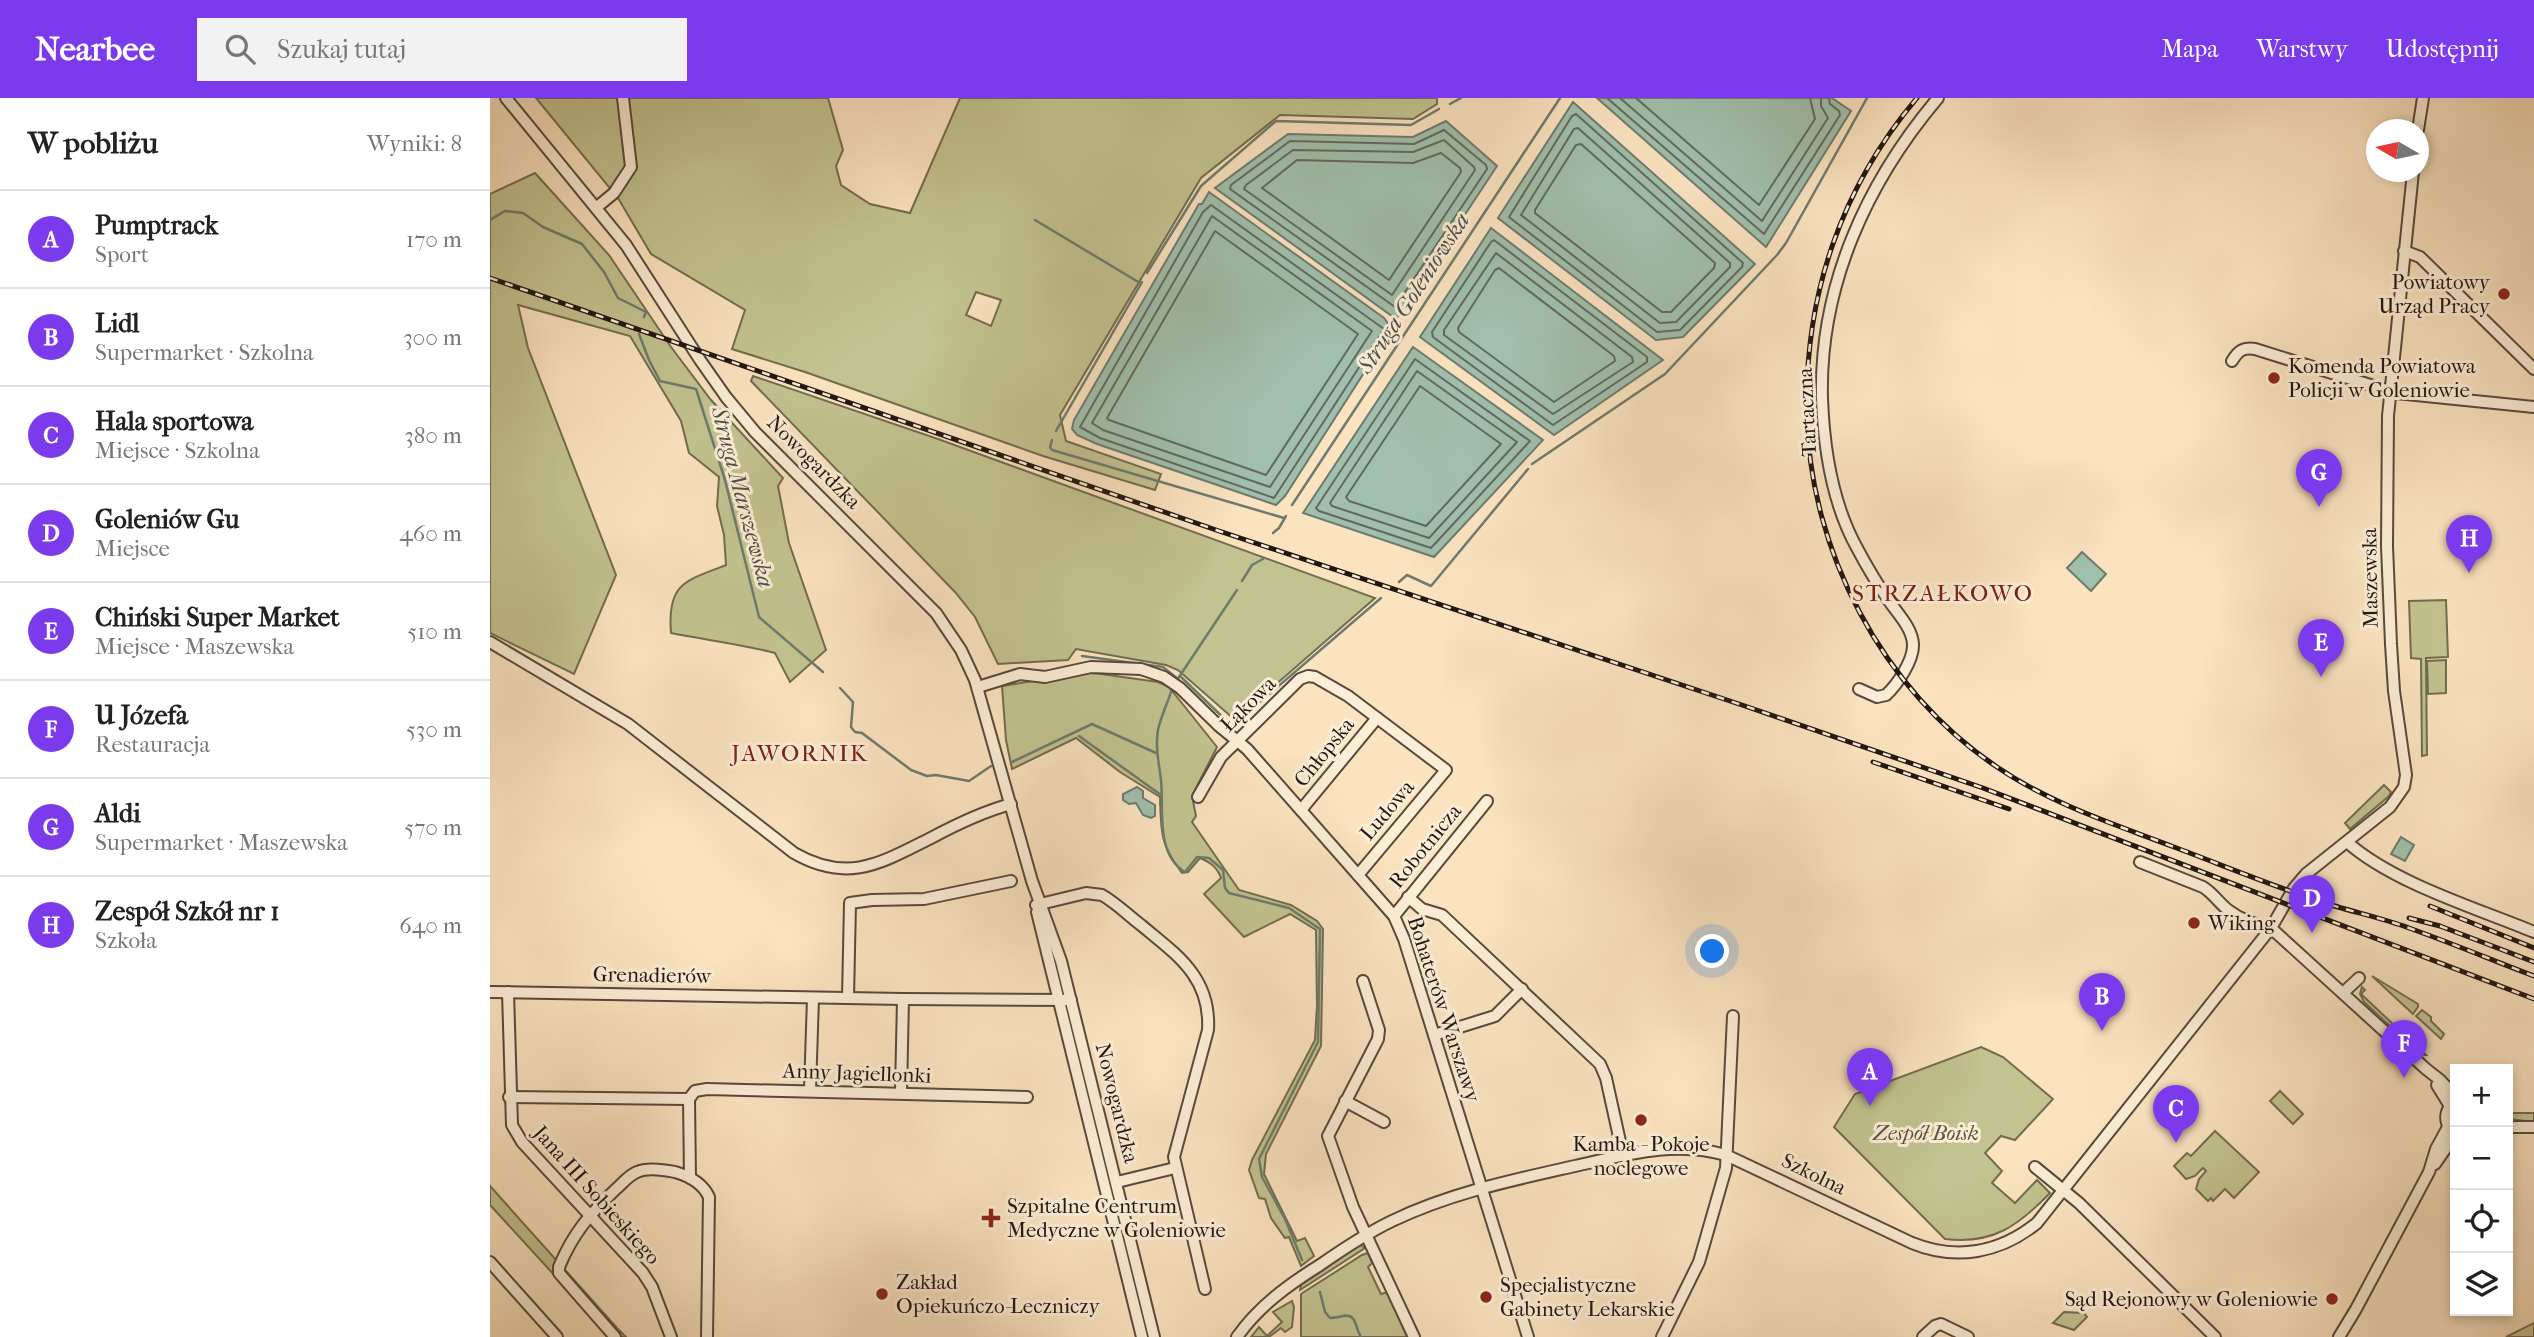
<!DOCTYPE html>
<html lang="pl">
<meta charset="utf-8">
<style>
:root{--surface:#fff;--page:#f2f2f2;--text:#222;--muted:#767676;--line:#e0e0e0;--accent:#7c3aed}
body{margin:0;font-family:"IM FELL French Canon",serif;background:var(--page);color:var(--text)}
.controls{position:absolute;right:21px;bottom:21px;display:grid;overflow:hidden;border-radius:0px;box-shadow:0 4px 10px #0003}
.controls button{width:63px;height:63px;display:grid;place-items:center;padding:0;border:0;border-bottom:2px solid var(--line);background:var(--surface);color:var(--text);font:35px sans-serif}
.compass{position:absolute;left:1876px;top:21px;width:63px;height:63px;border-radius:50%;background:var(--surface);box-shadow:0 4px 10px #0003;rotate:279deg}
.you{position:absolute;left:1223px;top:854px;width:24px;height:24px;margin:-18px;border:5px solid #fff;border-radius:50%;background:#1a73e8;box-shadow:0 0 0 10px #1a73e833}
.badge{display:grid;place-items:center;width:46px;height:46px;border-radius:50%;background:var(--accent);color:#fff;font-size:23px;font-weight:700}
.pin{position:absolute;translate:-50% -58px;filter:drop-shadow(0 2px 4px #0008)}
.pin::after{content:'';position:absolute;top:37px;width:24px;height:21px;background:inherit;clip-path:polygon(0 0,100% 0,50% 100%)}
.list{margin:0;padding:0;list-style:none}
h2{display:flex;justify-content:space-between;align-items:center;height:91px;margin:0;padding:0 28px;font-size:30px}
h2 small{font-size:23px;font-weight:400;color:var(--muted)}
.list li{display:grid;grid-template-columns:46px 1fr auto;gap:21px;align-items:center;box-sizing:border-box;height:98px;padding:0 28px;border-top:2px solid var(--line)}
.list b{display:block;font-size:26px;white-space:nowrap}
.list p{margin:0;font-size:23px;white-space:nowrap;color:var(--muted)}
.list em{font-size:23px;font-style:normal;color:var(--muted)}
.icon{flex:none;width:38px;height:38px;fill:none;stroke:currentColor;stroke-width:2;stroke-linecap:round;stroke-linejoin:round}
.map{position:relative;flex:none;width:2044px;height:1239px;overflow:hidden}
header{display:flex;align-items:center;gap:42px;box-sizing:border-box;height:98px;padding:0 35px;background:var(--accent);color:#fff}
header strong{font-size:33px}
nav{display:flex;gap:38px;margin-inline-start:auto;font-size:24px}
.search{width:490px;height:63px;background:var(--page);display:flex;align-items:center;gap:18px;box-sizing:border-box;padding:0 24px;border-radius:0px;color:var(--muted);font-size:26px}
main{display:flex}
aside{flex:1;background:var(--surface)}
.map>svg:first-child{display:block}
</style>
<header>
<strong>Nearbee</strong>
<div class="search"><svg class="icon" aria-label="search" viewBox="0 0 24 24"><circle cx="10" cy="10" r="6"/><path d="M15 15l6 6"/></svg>Szukaj tutaj</div>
<nav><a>Mapa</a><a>Warstwy</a><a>Udostępnij</a></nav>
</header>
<main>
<aside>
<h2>W pobliżu<small>Wyniki: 8</small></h2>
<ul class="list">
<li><span class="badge">A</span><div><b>Pumptrack</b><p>Sport</p></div><em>170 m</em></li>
<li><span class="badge">B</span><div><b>Lidl</b><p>Supermarket · Szkolna</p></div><em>300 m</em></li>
<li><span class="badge">C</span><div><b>Hala sportowa</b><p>Miejsce · Szkolna</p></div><em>380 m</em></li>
<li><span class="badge">D</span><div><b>Goleniów Gu</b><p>Miejsce</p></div><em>460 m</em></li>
<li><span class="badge">E</span><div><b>Chiński Super Market</b><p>Miejsce · Maszewska</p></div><em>510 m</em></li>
<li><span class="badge">F</span><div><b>U Józefa</b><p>Restauracja</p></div><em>530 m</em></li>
<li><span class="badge">G</span><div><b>Aldi</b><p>Supermarket · Maszewska</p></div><em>570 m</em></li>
<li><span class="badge">H</span><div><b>Zespół Szkół nr 1</b><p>Szkoła</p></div><em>640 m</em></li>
</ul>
</aside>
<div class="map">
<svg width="2044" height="1239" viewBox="0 0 2044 1239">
<rect width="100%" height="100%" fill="#fbe3c0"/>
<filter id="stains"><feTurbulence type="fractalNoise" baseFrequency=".00286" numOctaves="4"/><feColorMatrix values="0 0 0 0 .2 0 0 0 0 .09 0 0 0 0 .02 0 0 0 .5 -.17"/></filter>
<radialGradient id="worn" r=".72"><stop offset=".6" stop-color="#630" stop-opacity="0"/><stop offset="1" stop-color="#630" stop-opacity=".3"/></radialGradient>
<g fill="#c2c390" stroke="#726c50" stroke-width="2" fill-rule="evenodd">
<path d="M46 0H338L353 52 346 68 351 87 380 106 420 115 470 0H947V6L923 21 790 17 711 80 570 317 576 343 671 376 665 392 553 358 315 274 242 251 255 212 161 156 128 100ZM486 194 511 202 501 228 476 217Z"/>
<path d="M45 75 119 157 181 249 221 302 293 380 288 388 299 445 336 552 300 584 285 555C251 546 216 542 181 535 177 485 195 483 236 467L234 437 227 408 229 379 199 355 191 323 140 238 28 207 38 250 126 477 84 576 0 535V96Z"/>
<path d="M263 278 448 341 885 500 745 622 688 572 676 567 586 551 578 562 508 566 485 519 465 494 261 283Z"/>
<path d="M1956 502 1958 559 1936 560 1937 657 1932 658 1931 561 1921 560 1919 503Z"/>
<path d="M1956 562V595L1938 596 1937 563Z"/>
<path d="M597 574 668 584 679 589 727 649 702 698 706 718 702 724 749 792 801 807 827 823 833 831 831 948 776 1056 774 1076 807 1143 815 1140 824 1158 811 1168 799 1139 795 1140 781 1120 775 1101 769 1100 759 1072 762 1062 825 942 827 907 826 832 800 816 754 839 714 796 731 780C727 769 720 764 710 760L698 774 692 775C670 746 671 734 670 699L630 674 586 640 522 671 516 642 512 588Z"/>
<path d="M1894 687 1901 694 1899 698 1860 731 1855 725Z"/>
<path d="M1882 878 1928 906V909L1923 916Z"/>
<path d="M1872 889 1875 892 1871 896 1936 957H1931L1874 904 1870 896Z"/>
<path d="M1932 912 1941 919V923L1954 936 1951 941 1926 918Z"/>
<path d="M1491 949 1513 959 1563 1001 1525 1042 1511 1038 1495 1055 1512 1073 1502 1085 1525 1105 1547 1082 1560 1095C1529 1127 1503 1147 1455 1141L1344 1029 1365 996Z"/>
<path d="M1790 993 1813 1016 1803 1026 1780 1003Z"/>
<path d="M2018 1015H2044V1024L2018 1021Z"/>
<path d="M1725 1033 1769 1074 1744 1100 1735 1091 1723 1103 1721 1100 1718 1103 1706 1091 1709 1081 1716 1073 1713 1070 1705 1078 1696 1081 1684 1068 1697 1055 1701 1058Z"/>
<path d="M0 1088 127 1230 136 1239H121L0 1107Z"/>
<path d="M870 1147 875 1150 810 1192 811 1187Z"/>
<path d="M878 1155 882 1165 878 1169 891 1196 898 1194 917 1239H811V1196L872 1157Z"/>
<path d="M802 1203 804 1209 802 1229 795 1234 791 1230 779 1239H761L769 1229 777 1238 792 1224 783 1214Z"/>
<path d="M1574 1214 1594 1215 1597 1219 1584 1232 1563 1225Z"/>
<path d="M2044 1225V1239H2016Z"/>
</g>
<g fill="#a0bfac" stroke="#6d7b6e" stroke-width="2">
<path d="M1107 0H1342L1361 13 1276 149Z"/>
<path d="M1083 4 1265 166 1193 239 1166 242 1008 120Z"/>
<path d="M956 23 1007 68 906 221 725 90 798 36 923 39Z"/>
<path d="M719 94 894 220 902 231 795 398 786 407 607 346 587 337 582 331 584 322 709 106H712Z"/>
<path d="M1001 130 1173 262 1064 337 930 239Z"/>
<path d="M923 249 1053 342 944 459 813 415Z"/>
<path d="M1592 454 1616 476 1601 493 1577 470Z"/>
<path d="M647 689 653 693V700L665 707V718L661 720 653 717 646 705 639 706 633 702V696Z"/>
<path d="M1911 739 1924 747 1915 763 1901 756Z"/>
</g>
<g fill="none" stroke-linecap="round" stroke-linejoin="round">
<g stroke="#606a5e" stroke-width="2">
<path d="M1117 0 1274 136 1350 17 1349 13 1340 6 1339 0"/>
<path d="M1130 0 1272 123 1338 20 1331 8V0"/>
<path d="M1146 0 1269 107 1325 21 1320 0"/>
<path d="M1086 16 1253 165 1252 169 1190 232 1167 234 1019 119 1082 18Z"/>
<path d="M1088 30 1240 165V169L1186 224 1170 225 1031 117 1084 31Z"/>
<path d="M954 32 996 67 997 71 905 209 740 91 741 87 800 43 924 46Z"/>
<path d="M954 42 984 69 985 72 902 197 754 91 756 87 803 52 923 54Z"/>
<path d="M1091 46 1225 165 1224 170 1181 214H1172L1045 115V112L1086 47Z"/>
<path d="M951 55 970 70 971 74 899 182 772 90 807 62 923 65Z"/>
<path d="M721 107 894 231 784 400 610 340 590 329 713 114Z"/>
<path d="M722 118 882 233 780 389 613 332 602 325Z"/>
<path d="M725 133 868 236 776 377 619 322 617 320Z"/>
<path d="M1004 142 1157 259V264L1063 327 943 239 942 234 1001 144Z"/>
<path d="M1006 155 1142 259 1143 264 1063 316 954 237V232Z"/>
<path d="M1009 170 1124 258 1125 263 1064 304 969 234 968 230 1005 172Z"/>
<path d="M925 261 1040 343 941 450 829 413 826 410Z"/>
<path d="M927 273 1027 344 939 440 842 408 840 405Z"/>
<path d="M930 288 1011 346 936 428 859 403 856 399Z"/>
</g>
<g stroke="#6d7b6e" stroke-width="2.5">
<path d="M960 6 971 0"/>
<path d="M0 122 15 113 33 115 53 129 92 146 114 174 128 200 156 214 154 219"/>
<path d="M545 122 650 185"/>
<path d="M657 175 711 88 786 23 921 27 949 11"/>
<path d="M149 236 159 262 170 283 206 291 235 382 269 519 333 574"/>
<path d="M566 333 652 184"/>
<path d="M562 342 560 349 562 352 794 420"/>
<path d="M1042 366 1175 276 1287 157 1296 145 1377 0"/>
<path d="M802 407 1070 0"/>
<path d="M783 435 789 430 796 418"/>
<path d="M752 483 762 467 773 461"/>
<path d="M909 484 917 477 941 488 1038 371"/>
<path d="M592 558 673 569 688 581"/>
<path d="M690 578 742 628 891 500"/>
<path d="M687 582 747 492"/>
<path d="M350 590 363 604 361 629 365 634 372 635 421 672 437 678 446 677 479 683 501 668"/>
<path d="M682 591C678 604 671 618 668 632 665 649 669 665 671 682 674 710 665 756 695 774L707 759 719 760 733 772 735 790 739 795 799 810 830 831 828 944 769 1061 772 1079 795 1121 812 1162"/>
<path d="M589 638 671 697"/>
<path d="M522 664 602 626 666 655"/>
<path d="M830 1194 835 1214 840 1220C844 1220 848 1219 853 1218 867 1215 865 1230 871 1239"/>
</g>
<g stroke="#58493d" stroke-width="14">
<g id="minor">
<path d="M16 0 136 147 210 262 236 299 265 334 446 515 471 552 485 582 542 783 571 863 664 1239"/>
<path d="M1928 32 1933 0"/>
<path d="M107 109 124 95 141 69 133 0"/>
<path d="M1914 153 1930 159 2044 271"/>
<path d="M1742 263C1748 253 1753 249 1765 251L1906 295 2044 309"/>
<path d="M0 544 138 626 304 755C358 786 391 765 441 740 467 726 492 714 521 706"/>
<path d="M488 589 530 576 555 579 601 569 651 571 674 579 690 590 729 628 757 651 904 818 914 841 1038 1239"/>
<path d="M1369 591 1387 599 1396 597C1407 587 1424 562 1423 546 1422 529 1406 514 1397 500 1386 484 1376 467 1367 450 1342 405 1334 352 1332 301 1329 188 1377 84 1448 0"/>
<path d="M708 699 731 659 810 581 818 578 825 579 858 598 956 672 868 777"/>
<path d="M811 712 887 620"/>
<path d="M1857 744C1903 785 1986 810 2044 834"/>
<path d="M1650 764 1713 789C1723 795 1729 805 1738 812 1751 822 1766 827 1781 830L1936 971 1950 982 1965 998"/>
<path d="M918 799 932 811 952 817 1110 966 1116 980 1133 1057"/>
<path d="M546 807 596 795 612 797C626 805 638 817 651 827 687 857 721 879 718 932L684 1059 715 1191"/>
<path d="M547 814 652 1239"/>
<path d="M904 818 997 703"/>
<path d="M873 883 889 932 888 941 838 1038 863 1109 924 1239"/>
<path d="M0 894 413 901 581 902"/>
<path d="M18 894 22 1027 32 1044 153 1175 162 1189 181 1239"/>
<path d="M1853 895 1869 880"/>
<path d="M358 900 360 805 382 802 434 801 521 783"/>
<path d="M944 937 1005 918 1032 891"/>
<path d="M1947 987 1960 1008"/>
<path d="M320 992 323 900"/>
<path d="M411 994 413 901"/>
<path d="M19 999 199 1001 205 993 217 991 537 999"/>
<path d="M199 1001 200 1080"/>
<path d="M855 1003 894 1024"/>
<path d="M2018 1029H2044"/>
<path d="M1963 1034C1953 1024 1954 1012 1965 1004"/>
<path d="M1945 1066 1965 1037"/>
<path d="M1545 1069 1589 1105 1725 1239"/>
<path d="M627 1084 685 1070"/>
<path d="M0 1164 67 1239"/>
<path d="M125 1239 69 1175V1169C83 1135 100 1116 126 1091 133 1085 139 1077 147 1074 158 1069 175 1072 185 1074 199 1078 213 1086 219 1099L217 1239"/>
<path d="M747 1239C769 1208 798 1187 830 1167 853 1151 877 1135 902 1123 960 1095 1023 1082 1085 1068 1135 1057 1185 1042 1236 1057L1422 1145C1466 1163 1510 1155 1547 1125L1781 830 1804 790 1816 776 1900 709 1914 689 1916 677 1904 593 1901 546 1897 448 1898 318 1923 74"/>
<path d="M1172 1239 1209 1164 1236 1070 1243 918"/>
<path d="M1433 1239 1445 1228 1451 1226 1478 1239"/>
<path d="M1849 1239 1866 1211 1939 1074 1946 1051 1958 1029"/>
</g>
</g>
<use href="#minor" stroke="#fcedd6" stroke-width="10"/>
<g stroke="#211611" stroke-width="5">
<g id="rail">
<path d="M1427 0C1351 90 1314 198 1317 316 1319 452 1393 593 1507 669 1561 706 1624 726 1684 749 1732 767 1780 787 1829 803 1858 813 1889 819 1919 830 1961 845 2002 862 2044 878"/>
<path d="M0 180 729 433 1252 607 1493 690 2044 901"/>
<path d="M1383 664 1519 711"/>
<path d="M1940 808 2044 850"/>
<path d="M1919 820 1950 828 2044 864"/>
</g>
</g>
<use href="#rail" stroke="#fcedd6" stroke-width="2.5" stroke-dasharray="8" stroke-linecap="butt"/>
</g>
<g fill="#8f2418" stroke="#fcedd6" stroke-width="2.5">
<circle cx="2014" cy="196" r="7"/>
<circle cx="1784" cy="280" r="7"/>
<circle cx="1704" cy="825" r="7"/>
<circle cx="1151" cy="1022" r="7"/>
<path d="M497.5 1109.5h7v7h7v7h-7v7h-7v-7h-7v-7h7z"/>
<circle cx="392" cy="1196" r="7"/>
<circle cx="996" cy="1199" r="7"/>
<circle cx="1842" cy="1201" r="7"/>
</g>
<g text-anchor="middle" stroke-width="6" stroke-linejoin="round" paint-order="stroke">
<g font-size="21" fill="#211611" stroke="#fcedd6" text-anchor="start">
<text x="2000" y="191" text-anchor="end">Powiatowy<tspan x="2000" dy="24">Urząd Pracy</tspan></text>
<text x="1798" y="275">Komenda Powiatowa<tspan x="1798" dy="24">Policji w Goleniowie</tspan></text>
<text x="1718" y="832">Wiking</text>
<text x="1151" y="1053" text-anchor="middle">Kamba - Pokoje<tspan x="1151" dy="24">noclegowe</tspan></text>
<text x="517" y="1115">Szpitalne Centrum<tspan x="517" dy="24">Medyczne w Goleniowie</tspan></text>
<text x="406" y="1191">Zakład<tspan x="406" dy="24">Opiekuńczo-Leczniczy</tspan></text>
<text x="1010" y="1194">Specjalistyczne<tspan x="1010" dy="24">Gabinety Lekarskie</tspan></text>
<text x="1828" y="1208" text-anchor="end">Sąd Rejonowy w Goleniowie</text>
</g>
<g font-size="21" fill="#211611" stroke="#fcedd6">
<text transform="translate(1317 314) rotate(-93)" y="7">Tartaczna</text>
<text transform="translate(324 364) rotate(45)" y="7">Nowogardzka</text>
<text transform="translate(1880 480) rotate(-91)" y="7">Maszewska</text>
<text transform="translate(758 606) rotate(-45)" y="7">Łąkowa</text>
<text transform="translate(834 654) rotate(-51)" y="7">Chłopska</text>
<text transform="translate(897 712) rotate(-50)" y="7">Ludowa</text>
<text transform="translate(935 748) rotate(-51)" y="7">Robotnicza</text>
<text transform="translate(162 877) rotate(1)" y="7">Grenadierów</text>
<text transform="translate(954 911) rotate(72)" y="7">Bohaterów Warszawy</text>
<text transform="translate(367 975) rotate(2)" y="7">Anny Jagiellonki</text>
<text transform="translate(627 1005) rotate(76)" y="7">Nowogardzka</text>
<text transform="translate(1324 1076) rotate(26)" y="7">Szkolna</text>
<text transform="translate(107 1097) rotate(48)" y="7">Jana III Sobieskiego</text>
</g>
<g font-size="21" font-style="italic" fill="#59533d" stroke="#fcedd6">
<text x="1436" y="1042">Zespół Boisk</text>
</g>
<g font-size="23" font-style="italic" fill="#4d5147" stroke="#fcedd6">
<text transform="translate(923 195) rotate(-57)" y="8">Struga Goleniowska</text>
<text transform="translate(253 399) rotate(75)" y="8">Struga Marszewska</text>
</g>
<g font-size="23" letter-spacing="2" fill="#7a1f14" stroke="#fcedd6">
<text x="1453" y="503">STRZAŁKOWO</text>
<text x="310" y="663">JAWORNIK</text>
</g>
</g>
<rect width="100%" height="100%" filter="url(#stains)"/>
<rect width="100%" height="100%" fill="url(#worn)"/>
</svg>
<div class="controls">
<button>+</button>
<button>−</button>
<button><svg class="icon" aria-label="locate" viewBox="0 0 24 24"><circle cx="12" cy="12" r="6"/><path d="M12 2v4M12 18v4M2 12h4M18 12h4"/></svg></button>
<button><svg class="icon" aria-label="layers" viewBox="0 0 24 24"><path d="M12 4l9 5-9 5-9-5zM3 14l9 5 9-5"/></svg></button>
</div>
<svg class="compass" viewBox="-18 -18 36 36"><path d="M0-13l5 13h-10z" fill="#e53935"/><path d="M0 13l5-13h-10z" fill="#767676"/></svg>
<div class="you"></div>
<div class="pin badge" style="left:1380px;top:1008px">A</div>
<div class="pin badge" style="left:1612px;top:933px">B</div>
<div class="pin badge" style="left:1686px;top:1045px">C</div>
<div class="pin badge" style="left:1822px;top:835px">D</div>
<div class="pin badge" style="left:1831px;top:579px">E</div>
<div class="pin badge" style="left:1914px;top:980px">F</div>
<div class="pin badge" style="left:1829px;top:409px">G</div>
<div class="pin badge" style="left:1979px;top:475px">H</div>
</div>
</main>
